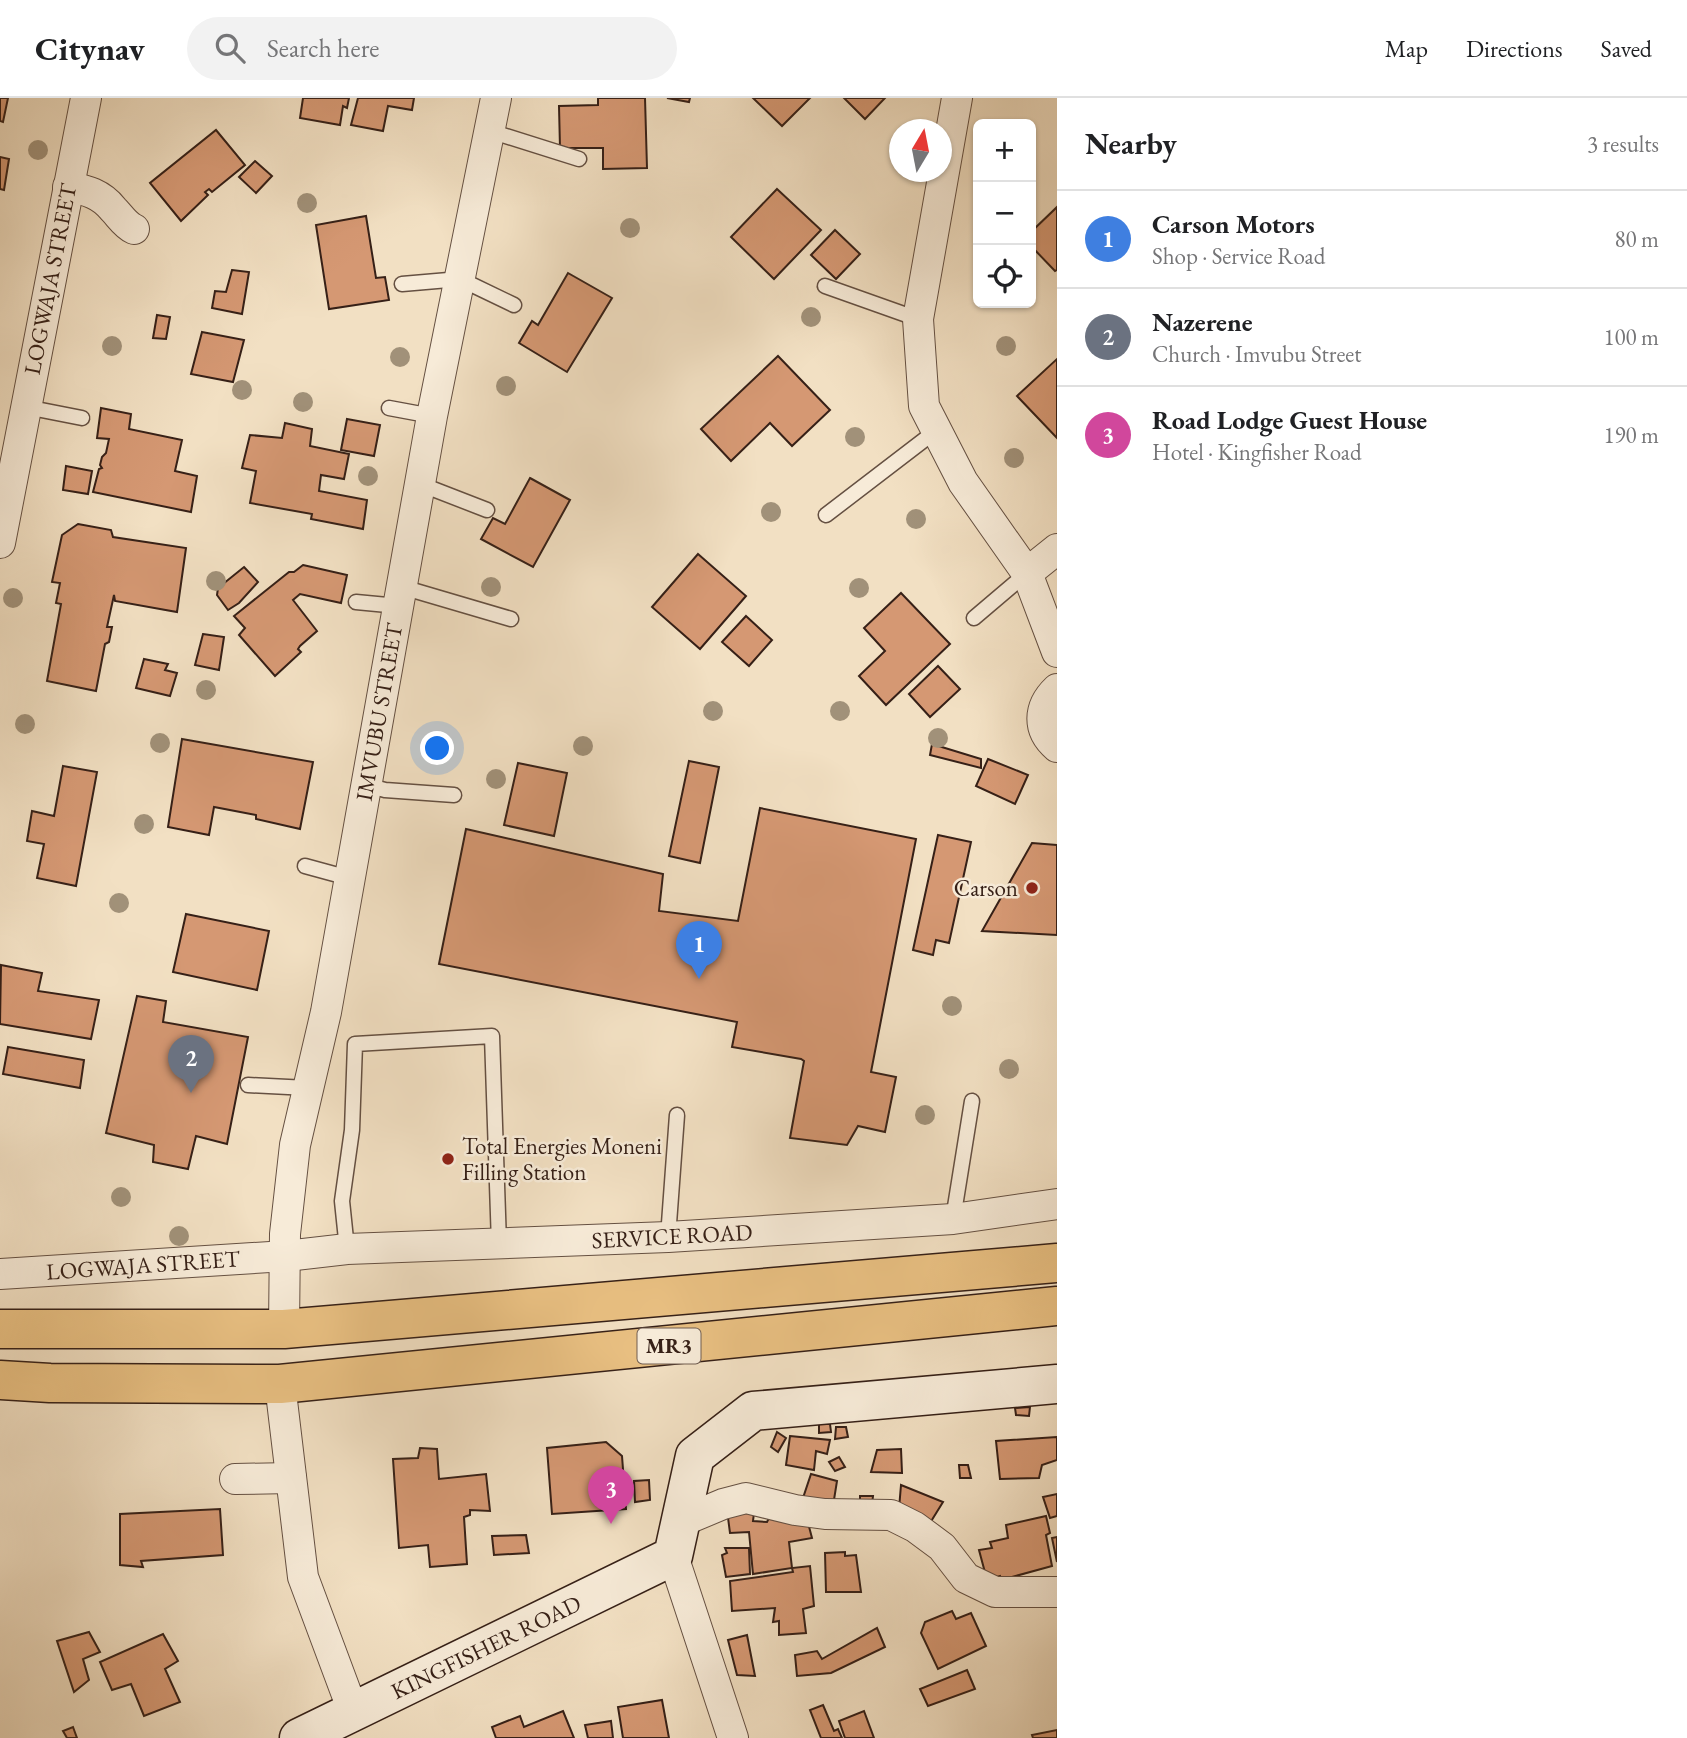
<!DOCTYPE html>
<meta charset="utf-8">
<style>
:root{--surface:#fff;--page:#f2f2f2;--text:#202124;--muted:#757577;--line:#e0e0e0;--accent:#b45309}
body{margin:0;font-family:"EB Garamond",serif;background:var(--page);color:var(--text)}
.controls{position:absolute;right:21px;top:21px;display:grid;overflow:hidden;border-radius:10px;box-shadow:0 2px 5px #0004}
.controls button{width:63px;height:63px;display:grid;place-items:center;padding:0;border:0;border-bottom:2px solid var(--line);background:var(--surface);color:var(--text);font:35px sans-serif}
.compass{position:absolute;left:889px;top:21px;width:63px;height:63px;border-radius:50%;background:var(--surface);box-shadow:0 2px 5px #0004;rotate:10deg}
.you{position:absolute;left:438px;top:651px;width:24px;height:24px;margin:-18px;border:5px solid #fff;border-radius:50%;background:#1a73e8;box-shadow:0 0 0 10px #1a73e833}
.badge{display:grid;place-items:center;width:46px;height:46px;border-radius:50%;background:var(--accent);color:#fff;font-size:23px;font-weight:700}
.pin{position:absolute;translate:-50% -58px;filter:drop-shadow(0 2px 4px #0008)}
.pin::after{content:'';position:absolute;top:37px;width:24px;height:21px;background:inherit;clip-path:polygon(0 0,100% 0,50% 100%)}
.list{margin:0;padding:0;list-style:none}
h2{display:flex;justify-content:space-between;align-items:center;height:91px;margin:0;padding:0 28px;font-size:30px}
h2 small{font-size:23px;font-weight:400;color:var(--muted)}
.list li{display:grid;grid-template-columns:46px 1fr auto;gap:21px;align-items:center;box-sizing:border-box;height:98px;padding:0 28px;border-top:2px solid var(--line)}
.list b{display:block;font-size:26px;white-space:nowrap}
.list p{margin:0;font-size:23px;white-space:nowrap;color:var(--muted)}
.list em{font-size:23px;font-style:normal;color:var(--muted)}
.icon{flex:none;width:38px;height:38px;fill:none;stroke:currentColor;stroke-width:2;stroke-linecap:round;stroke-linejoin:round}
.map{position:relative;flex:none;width:1057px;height:1640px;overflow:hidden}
header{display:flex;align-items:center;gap:42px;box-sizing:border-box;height:98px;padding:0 35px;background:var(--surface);border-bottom:2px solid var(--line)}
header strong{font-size:33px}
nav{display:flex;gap:38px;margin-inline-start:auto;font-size:24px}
.search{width:490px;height:63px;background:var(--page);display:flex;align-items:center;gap:18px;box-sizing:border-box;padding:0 24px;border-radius:38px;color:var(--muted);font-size:26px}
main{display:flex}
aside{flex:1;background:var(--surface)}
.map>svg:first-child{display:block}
</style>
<header>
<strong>Citynav</strong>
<div class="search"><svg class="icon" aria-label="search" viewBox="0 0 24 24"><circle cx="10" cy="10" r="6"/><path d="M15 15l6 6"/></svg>Search here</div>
<nav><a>Map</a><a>Directions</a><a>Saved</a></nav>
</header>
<main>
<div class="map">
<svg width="1057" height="1640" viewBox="0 0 1057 1640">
<rect width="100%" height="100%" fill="#f2e0c3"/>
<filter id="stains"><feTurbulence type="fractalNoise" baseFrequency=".00286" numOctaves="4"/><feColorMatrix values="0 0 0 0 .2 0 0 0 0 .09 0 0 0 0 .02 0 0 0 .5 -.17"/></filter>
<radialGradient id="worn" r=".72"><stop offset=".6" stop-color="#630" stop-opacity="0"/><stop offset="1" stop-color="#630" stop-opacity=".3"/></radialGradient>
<g fill="#d59873" stroke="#362017" stroke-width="2">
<path d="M0 0H8L3 24 0 23Z"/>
<path d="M303 0H349L347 10 343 8 340 27 300 20Z"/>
<path d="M358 0H414L412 12 388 8 383 33 351 27Z"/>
<path d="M598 0H645L647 70 603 71V50H560L559 8 598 7Z"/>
<path d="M667 0H690L689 4Z"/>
<path d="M753 0H810L782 28Z"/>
<path d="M844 0H885L865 21Z"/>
<path d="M216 32 245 67 212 94 209 91 205 94 208 97 181 123 150 85Z"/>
<path d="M0 59 9 61 4 92 0 91Z"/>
<path d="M255 63 272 78 256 95 239 79Z"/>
<path d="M777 91 821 132 774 181 731 139Z"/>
<path d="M1057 109V172L1055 173 1031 148V134Z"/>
<path d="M366 118 376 180 385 179 389 202 329 211 316 127Z"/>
<path d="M835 132 860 156 836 181 811 157Z"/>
<path d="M232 172 249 174 242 216 212 210 215 193 226 194Z"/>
<path d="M568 175 612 200 567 274 519 245 532 223 538 227Z"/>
<path d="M157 217 170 219 166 241 153 240Z"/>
<path d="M202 234 244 242 233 284 191 276Z"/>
<path d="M778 258 830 312 792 348 770 325 731 363 701 331Z"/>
<path d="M1057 261V340L1017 298Z"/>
<path d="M101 310 131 316 129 331 182 342 175 373 197 378 191 414 93 394 99 371 102 370 100 367 102 359 106 355 109 341 97 340Z"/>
<path d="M347 321 380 327 374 358 341 352Z"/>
<path d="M285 325 312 331 310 348 349 356 344 381 321 377 319 393 367 402 363 431 311 421 312 416 250 405 256 373 242 370 250 337 282 340Z"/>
<path d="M66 368 92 373 88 396 63 392Z"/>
<path d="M530 380 570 402 533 469 481 441 493 420 505 426Z"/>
<path d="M78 426 111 432 113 439 186 450 177 514 115 503 114 497 107 529H112L109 544 105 546 96 593 47 583 61 506 56 505 60 485 52 484 62 437Z"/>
<path d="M698 456 746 498 700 551 652 509Z"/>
<path d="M303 467 347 477 341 505 300 496 293 502 317 533 300 548 298 551 301 554 275 578 239 537 245 530 234 518 289 474H294Z"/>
<path d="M244 469 258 484 239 505 228 512 217 497 218 490Z"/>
<path d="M901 495 950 546 886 607 859 578 885 553 864 530Z"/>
<path d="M746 518 772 542 749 568 722 544Z"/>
<path d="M203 536 224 539 219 572 195 567Z"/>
<path d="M144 561 168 566 165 572 177 575 170 598 136 590Z"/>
<path d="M938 568 960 591 930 619 909 596Z"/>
<path d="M182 641 313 664 300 731 256 721V717L214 709 209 737 168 729Z"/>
<path d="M932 646 981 661V670L930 657Z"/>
<path d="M988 661 1028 677 1015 706 976 688Z"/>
<path d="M689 663 719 669 700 765 669 758Z"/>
<path d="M518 665 567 675 554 738 504 727Z"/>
<path d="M63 668 97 674 76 788 37 780 44 746 27 743 32 713 54 718Z"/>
<path d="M760 710 916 741 871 974 896 979 885 1034 858 1028 847 1047 790 1040 804 963 801 961 732 949 737 924 439 866 466 731 663 776 659 813 738 823Z"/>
<path d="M938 737 971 744 949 845 936 842 933 857 913 852Z"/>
<path d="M1032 745 1057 747V837L982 833Z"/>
<path d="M186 816 269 833 257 892 173 874Z"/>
<path d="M1 867 42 875 38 893 99 902 91 941 0 926Z"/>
<path d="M137 898 166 903 163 924 248 939 227 1046 196 1038 188 1071 153 1064 154 1047 106 1035Z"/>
<path d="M8 949 84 962 80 990 3 976Z"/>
<path d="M1030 1309 1029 1318 1016 1317 1015 1310Z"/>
<path d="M819 1326H830L831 1334 819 1335Z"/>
<path d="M836 1329H846L848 1339 835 1341Z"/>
<path d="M777 1334 786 1340 778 1354 771 1349Z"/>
<path d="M790 1338 830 1342 827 1356 816 1353 814 1372 786 1367Z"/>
<path d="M1057 1339V1362L1042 1367 1039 1380 1000 1381 996 1343Z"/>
<path d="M606 1344 622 1358 626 1411 552 1416 547 1350Z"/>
<path d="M420 1350 437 1351 439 1381 486 1376 490 1413 470 1412V1417L464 1419 467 1466 430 1469 428 1447 399 1450 393 1361 418 1360Z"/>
<path d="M901 1351 902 1375 871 1374 877 1352Z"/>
<path d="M839 1359 845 1369 835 1373 829 1364Z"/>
<path d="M959 1367H968L971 1380H960Z"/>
<path d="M811 1376 837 1383 833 1408 802 1403Z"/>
<path d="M649 1382 650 1402 635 1404 634 1383Z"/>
<path d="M901 1387 943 1404 930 1425 899 1411Z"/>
<path d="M1057 1396V1418L1050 1420 1043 1399Z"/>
<path d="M860 1398H873L872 1406H860Z"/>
<path d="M220 1411 223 1457 141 1463 143 1469 120 1467V1416Z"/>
<path d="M727 1412 754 1415 753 1423 767 1424 771 1416 807 1421 812 1440 789 1444 792 1470 753 1476 749 1434 730 1435Z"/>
<path d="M1046 1418 1050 1435 1046 1437 1052 1468 1001 1482 1000 1478 987 1482 979 1452 992 1450 990 1444 1008 1440 1006 1427Z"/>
<path d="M526 1437 529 1455 494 1457 492 1438Z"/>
<path d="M1057 1439V1464L1052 1440Z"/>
<path d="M725 1450H749L750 1476 726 1479 722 1457 727 1455Z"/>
<path d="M845 1454V1458L856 1457 861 1494H826L825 1455Z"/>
<path d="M810 1468 814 1508 803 1511 806 1535 779 1537V1523L773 1524 775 1510 732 1513 730 1483 793 1474 792 1470Z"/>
<path d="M952 1513 956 1521 971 1515 986 1548 938 1571 921 1535 925 1524Z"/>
<path d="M877 1530 885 1549 831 1575 797 1578 795 1557 817 1553 822 1561Z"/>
<path d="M89 1534 100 1554 83 1561 89 1582 74 1594 57 1543Z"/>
<path d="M163 1536 178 1563 165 1571 180 1604 144 1618 131 1586 112 1592 100 1564Z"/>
<path d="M747 1537 755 1578 737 1577 728 1542Z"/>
<path d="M967 1572 975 1591 928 1608 920 1591Z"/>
<path d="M662 1602 669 1640H623L618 1609Z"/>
<path d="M823 1607 834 1633 838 1631 842 1640H821L810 1612Z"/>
<path d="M563 1613 574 1640H496L492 1629 520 1618 524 1629Z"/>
<path d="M864 1613 874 1640H845L839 1623Z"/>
<path d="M611 1623 613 1640H588L585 1627Z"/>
<path d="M73 1629 77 1640H67L63 1633Z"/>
<path d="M1057 1632V1640H1033L1032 1637Z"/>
</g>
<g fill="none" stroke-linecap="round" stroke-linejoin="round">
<g stroke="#655042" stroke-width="17">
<g id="lane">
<path d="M490 33 579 61"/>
<path d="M402 186 460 181 514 207"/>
<path d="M825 188 918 221"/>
<path d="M26 309 82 320"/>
<path d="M389 310 432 318"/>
<path d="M420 386 487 412"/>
<path d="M826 417 937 332"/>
<path d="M402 489 511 521"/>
<path d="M356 504 398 508"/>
<path d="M974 520 1027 475"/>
<path d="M366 687 385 692 454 697"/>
<path d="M305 768 349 780"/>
<path d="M248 987 308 990"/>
<path d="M953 1121 972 1003"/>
<path d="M668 1139 677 1017"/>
<path d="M347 1151 342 1103 352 1032 355 946 492 938 499 1146"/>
</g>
</g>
<g stroke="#655042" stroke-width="32">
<g id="street">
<path d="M957 0 918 221 924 308 963 384 1027 475 1057 554"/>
<path d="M68 89C87 92 101 96 113 111 120 118 125 127 134 131"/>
<path d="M0 445 86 0"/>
<path d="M1027 475 1057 451"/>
<path d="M1057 591C1038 609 1037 632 1057 649"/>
<path d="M0 1176 286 1158 347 1151 668 1139 953 1121 1057 1106"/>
<path d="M284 1231 285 1136 295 1047 326 914 432 318 496 0"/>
<path d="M280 1286 303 1479 353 1613"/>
<path d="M235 1381 291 1380"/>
<path d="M680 1424 723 1406 746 1400 795 1412 825 1416 891 1417 915 1429 942 1449 966 1480 995 1494H1057"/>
<path d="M673 1458 733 1640"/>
</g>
</g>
<g stroke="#362017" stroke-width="41">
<path id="secondary" d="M299 1640 673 1458 695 1358 753 1313 1057 1286"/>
</g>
<g stroke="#362017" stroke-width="41">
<g id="highway">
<path d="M0 1231H284L1057 1165"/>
<path d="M0 1282 50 1285 280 1286 1057 1208"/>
</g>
</g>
<use href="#lane" stroke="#f7ebd8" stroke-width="14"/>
<use href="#street" stroke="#f7ebd8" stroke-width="30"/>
<use href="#secondary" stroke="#f7ebd8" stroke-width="38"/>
<use href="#highway" stroke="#e9c082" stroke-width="38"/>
</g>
<g fill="#a19179">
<circle cx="38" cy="52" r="10"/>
<circle cx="307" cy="105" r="10"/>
<circle cx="630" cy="130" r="10"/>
<circle cx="811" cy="219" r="10"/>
<circle cx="112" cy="248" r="10"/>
<circle cx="1006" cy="248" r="10"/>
<circle cx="400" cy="259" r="10"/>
<circle cx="506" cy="288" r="10"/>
<circle cx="242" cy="292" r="10"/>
<circle cx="303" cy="304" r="10"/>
<circle cx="855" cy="339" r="10"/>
<circle cx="1014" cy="360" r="10"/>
<circle cx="368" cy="378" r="10"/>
<circle cx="771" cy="414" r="10"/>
<circle cx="916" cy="421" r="10"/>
<circle cx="216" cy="483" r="10"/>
<circle cx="491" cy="489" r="10"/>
<circle cx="859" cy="490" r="10"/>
<circle cx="13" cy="500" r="10"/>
<circle cx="206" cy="592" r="10"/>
<circle cx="713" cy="613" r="10"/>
<circle cx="840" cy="613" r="10"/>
<circle cx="25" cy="626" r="10"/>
<circle cx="938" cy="640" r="10"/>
<circle cx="160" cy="645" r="10"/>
<circle cx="583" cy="648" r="10"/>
<circle cx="496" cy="681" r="10"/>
<circle cx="144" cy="726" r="10"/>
<circle cx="119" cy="805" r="10"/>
<circle cx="952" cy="908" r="10"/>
<circle cx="1009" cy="971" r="10"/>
<circle cx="925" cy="1017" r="10"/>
<circle cx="121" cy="1099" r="10"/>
<circle cx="179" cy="1138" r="10"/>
</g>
<g fill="#8f2418" stroke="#f7ebd8" stroke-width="2.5">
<circle cx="1032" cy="790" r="7"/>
<circle cx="448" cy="1061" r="7"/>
</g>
<g text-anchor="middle" stroke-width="5" stroke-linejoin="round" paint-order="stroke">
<rect fill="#f7ebd8" stroke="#705d51" stroke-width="2" x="637.5" y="1230.5" width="63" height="35" rx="5"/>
<g font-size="21" font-weight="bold" fill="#362017">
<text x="669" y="1255">MR3</text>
</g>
<g font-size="23" fill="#362017" stroke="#f7ebd8">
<text transform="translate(50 181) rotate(-79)" y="8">LOGWAJA STREET</text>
<text transform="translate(379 614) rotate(-80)" y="8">IMVUBU STREET</text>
<text transform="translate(672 1138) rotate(-3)" y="8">SERVICE ROAD</text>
<text transform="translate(143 1167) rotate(-4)" y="8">LOGWAJA STREET</text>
<text transform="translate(486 1549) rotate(-26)" y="8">KINGFISHER ROAD</text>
</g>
<g font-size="23" fill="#362017" stroke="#f7ebd8" text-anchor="end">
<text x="1018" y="798">Carson</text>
<text x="462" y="1056" text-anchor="start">Total Energies Moneni<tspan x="462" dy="26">Filling Station</tspan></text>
</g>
</g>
<rect width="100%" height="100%" filter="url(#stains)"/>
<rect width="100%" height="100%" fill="url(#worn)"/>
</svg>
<div class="controls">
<button>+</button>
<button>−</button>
<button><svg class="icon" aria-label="locate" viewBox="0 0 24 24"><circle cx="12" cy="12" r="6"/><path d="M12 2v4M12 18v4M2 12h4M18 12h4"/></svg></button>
</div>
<svg class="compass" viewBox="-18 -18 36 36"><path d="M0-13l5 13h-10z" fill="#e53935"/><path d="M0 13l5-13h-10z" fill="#757577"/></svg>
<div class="you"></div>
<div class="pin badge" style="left:699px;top:881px;background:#3f7fe0">1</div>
<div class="pin badge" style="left:191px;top:995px;background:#6b7280">2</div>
<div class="pin badge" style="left:611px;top:1426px;background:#d1479c">3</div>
</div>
<aside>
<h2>Nearby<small>3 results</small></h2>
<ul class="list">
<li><span class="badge" style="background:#3f7fe0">1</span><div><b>Carson Motors</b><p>Shop · Service Road</p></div><em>80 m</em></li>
<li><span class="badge" style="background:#6b7280">2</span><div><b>Nazerene</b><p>Church · Imvubu Street</p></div><em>100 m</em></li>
<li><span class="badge" style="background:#d1479c">3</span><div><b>Road Lodge Guest House</b><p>Hotel · Kingfisher Road</p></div><em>190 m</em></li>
</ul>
</aside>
</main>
